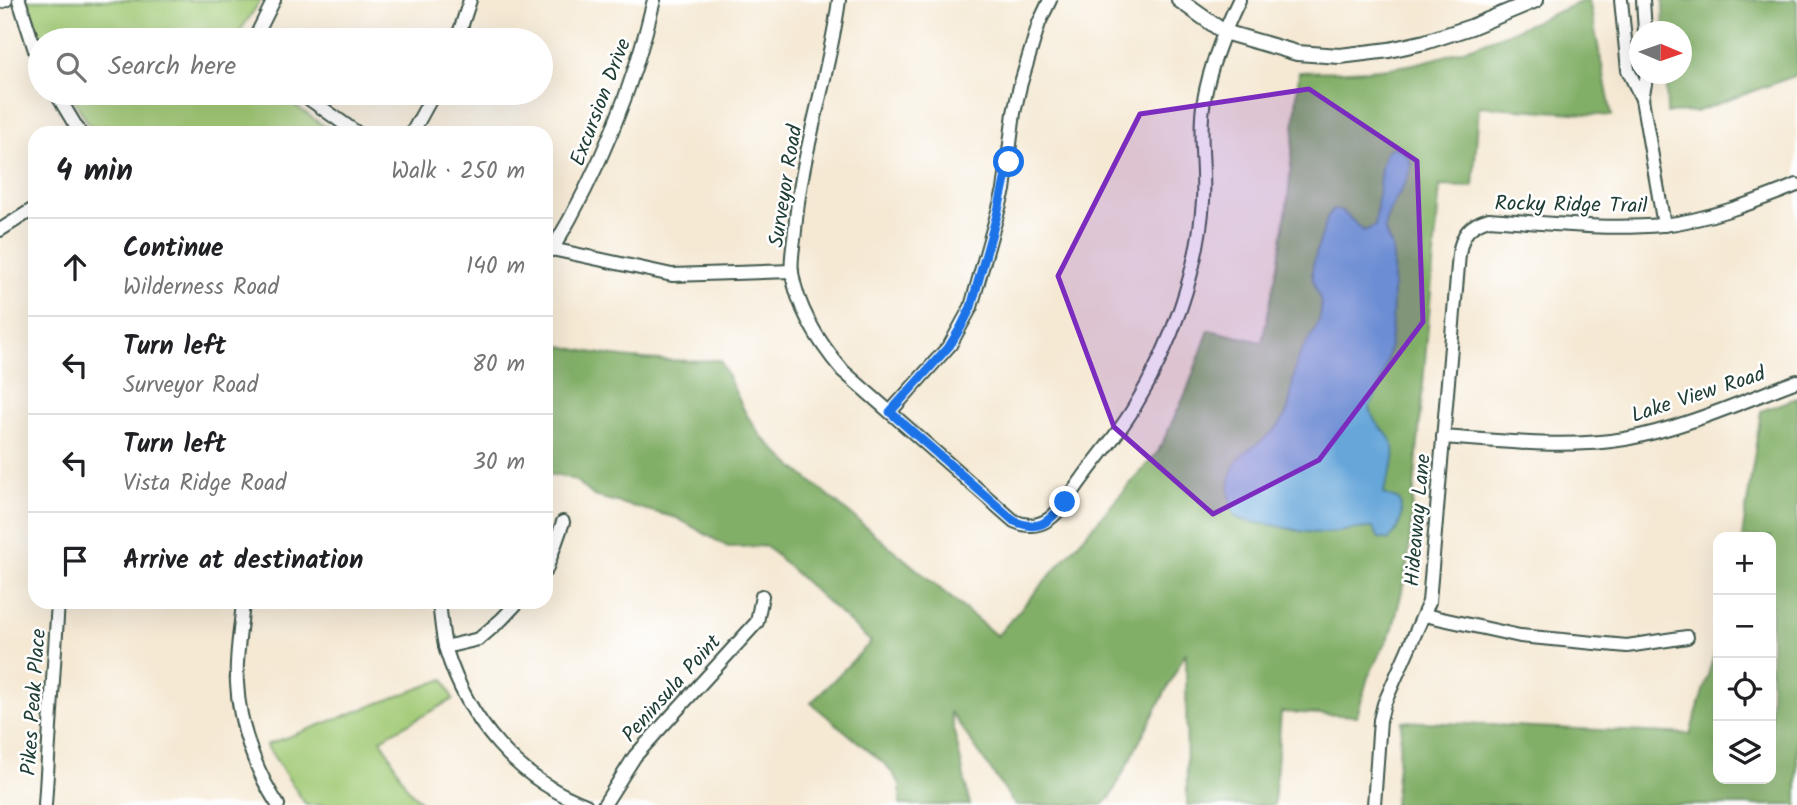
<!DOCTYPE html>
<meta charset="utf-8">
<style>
:root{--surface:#fff;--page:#f2f2f2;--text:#202124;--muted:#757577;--line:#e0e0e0}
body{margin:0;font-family:Kalam,sans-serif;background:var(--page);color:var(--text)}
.controls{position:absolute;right:21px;bottom:21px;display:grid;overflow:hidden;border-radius:14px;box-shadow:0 7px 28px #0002}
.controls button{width:63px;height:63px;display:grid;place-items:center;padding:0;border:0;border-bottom:2px solid var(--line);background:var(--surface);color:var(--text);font:35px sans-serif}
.compass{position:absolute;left:1629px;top:21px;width:63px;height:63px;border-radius:50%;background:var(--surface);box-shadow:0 7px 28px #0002;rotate:92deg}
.stop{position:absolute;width:21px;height:21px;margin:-16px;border:5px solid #1a73e8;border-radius:50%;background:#fff}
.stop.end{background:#1a73e8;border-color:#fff;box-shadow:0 2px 7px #0008}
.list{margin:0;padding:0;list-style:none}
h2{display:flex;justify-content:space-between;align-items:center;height:91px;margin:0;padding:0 28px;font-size:30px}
h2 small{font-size:23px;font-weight:400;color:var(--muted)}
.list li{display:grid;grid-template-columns:46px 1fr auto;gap:21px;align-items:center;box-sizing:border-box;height:98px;padding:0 28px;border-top:2px solid var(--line)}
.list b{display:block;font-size:26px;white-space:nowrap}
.list p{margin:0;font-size:23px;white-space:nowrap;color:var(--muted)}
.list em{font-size:23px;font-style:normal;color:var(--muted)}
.icon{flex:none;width:38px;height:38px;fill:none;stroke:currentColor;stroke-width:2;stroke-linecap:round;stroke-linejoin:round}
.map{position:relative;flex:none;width:1797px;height:805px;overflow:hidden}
.search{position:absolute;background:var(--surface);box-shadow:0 7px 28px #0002;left:28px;top:28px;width:525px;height:77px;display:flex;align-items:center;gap:18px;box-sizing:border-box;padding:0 24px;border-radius:38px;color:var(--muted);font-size:26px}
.panel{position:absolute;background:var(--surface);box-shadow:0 7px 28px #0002;left:28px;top:126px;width:525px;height:483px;border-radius:21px}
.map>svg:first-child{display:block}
</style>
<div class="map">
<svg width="1797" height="805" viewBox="0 0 1797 805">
<rect width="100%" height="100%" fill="#fff"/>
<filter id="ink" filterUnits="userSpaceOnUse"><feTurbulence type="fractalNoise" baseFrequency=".0143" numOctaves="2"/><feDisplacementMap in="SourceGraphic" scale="14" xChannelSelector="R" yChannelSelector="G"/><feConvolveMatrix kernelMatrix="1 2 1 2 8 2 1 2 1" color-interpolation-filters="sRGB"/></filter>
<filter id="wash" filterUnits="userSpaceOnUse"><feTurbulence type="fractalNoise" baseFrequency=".00686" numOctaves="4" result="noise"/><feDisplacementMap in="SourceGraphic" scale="28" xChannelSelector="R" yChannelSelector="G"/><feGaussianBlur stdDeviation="1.57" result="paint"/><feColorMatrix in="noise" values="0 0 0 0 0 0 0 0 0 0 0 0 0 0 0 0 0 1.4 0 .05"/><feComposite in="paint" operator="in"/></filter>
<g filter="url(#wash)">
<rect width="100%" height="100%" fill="#f5e9d4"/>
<g fill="#a3cb77" stroke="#618456" stroke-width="2">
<path d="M27 0H261L234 40H42Z"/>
<path d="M70 93H277L334 133H94Z"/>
<path d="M444 679 453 699 381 739 406 786 423 805H306L266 745Z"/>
</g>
<g fill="#82af68" stroke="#50764e" stroke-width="2">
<path d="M1586 0H1589L1612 116 1479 106 1473 187 1440 186 1408 560 1402 591 1393 628 1368 677 1357 716 1281 712 1274 805H1187L1186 652 1110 798 1103 805H1015L950 711 970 805H900V784L887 766 811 703 871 642 766 546 728 547 677 518 594 496 575 480 559 475H546V342C603 358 661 363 720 360L746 414 762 437 790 464 997 636 1158 452 1186 393 1209 330 1262 342 1279 260 1288 199 1299 72C1338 71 1379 72 1418 63 1475 50 1531 22 1586 0Z"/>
<path d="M1663 0H1797V75L1696 112 1667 113 1666 74H1682V32L1664 31Z"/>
<path d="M1797 398V805H1394L1402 721 1690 734 1718 642V779H1771V537H1742L1761 411Z"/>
</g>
<path fill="#66a6d9" stroke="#427286" stroke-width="2" d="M1394 147C1437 162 1382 204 1385 229 1385 236 1391 242 1392 249 1394 258 1393 271 1393 281 1393 323 1392 369 1370 406 1374 431 1387 426 1393 445 1399 465 1384 479 1384 494L1399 500C1405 516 1399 528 1389 540L1379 538 1373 528C1357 527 1344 532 1328 533 1308 534 1292 529 1273 525 1259 523 1248 523 1235 517 1226 491 1226 463 1253 447 1266 438 1279 429 1286 414 1293 400 1291 374 1299 357 1306 339 1320 331 1321 309 1322 296 1312 285 1312 273 1312 261 1324 229 1328 216L1333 209 1342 211 1364 231 1375 226 1381 167 1387 150Z"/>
</g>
<g filter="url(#ink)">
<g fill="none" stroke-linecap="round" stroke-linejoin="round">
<g stroke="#3f574c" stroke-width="16">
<g id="minor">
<path d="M19 0 40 66"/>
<path d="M839 0C829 78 801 152 795 230 794 244 790 260 792 273 798 309 820 344 843 371L1014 521C1048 537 1064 503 1082 479 1099 455 1120 432 1135 406 1171 346 1198 272 1203 201 1205 168 1198 133 1204 100 1210 66 1224 31 1239 0"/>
<path d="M1621 0 1628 70 1642 99 1647 74"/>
<path d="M1643 0 1645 32"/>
<path d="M0 2 6 0"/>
<path d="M254 40 274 0"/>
<path d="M457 40 470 0"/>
<path d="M56 93 80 133"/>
<path d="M301 93 357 133"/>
<path d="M1642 99 1664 225"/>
<path d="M412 133 434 93"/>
<path d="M0 230 35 208"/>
<path d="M547 248 672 275 792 271"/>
<path d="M552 250C599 172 633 89 654 0"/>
<path d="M890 412 950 345 971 307 1004 190 1014 113 1020 86 1039 23 1050 0"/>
<path d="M1443 437C1504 441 1565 449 1625 439 1684 428 1741 402 1797 381"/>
<path d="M546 570 563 522"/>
<path d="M243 602C241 628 235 657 237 683 239 725 255 770 278 805"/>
<path d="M439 602C441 618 442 635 446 650 468 720 517 779 586 805"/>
<path d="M1424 615 1520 636 1627 646 1687 637"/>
<path d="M445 647 479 639 502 619 518 602"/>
<path d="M45 805 58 602"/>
<path d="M604 805 635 756 757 622 762 596"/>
<path d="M1374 805 1380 720 1384 704 1429 602 1459 254C1462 234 1469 225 1489 219 1546 223 1605 230 1662 225 1708 220 1755 202 1797 185"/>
</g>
</g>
<g stroke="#3f574c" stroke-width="18">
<path id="tertiary" d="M1179 0 1224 32 1297 53 1340 56 1389 50 1425 42 1471 27 1536 0"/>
</g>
<use href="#minor" stroke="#fff" stroke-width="12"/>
<use href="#tertiary" stroke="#fff" stroke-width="14"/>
</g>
</g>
<g fill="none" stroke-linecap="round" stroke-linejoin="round" filter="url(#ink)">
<path stroke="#1a73e8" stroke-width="9" d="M1009 162 997 215 971 307 961 327 950 345 890 412 1014 521C1041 533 1049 521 1065 502"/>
</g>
<path fill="#7b2cbf" fill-opacity="0.2" stroke="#7b2cbf" stroke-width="5" stroke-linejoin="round" d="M1309 89 1417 161 1423 322 1319 460 1213 514 1114 427 1058 276 1140 114Z"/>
<g text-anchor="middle" stroke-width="5" stroke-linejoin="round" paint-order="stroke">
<g font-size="21" fill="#1f3d34" stroke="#fff">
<text transform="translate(600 102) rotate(-69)" y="7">Excursion Drive</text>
<text transform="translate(785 186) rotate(-81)" y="7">Surveyor Road</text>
<text transform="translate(1571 204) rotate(1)" y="7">Rocky Ridge Trail</text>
<text transform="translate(1698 394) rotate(-18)" y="7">Lake View Road</text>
<text transform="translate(1417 520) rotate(-85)" y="7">Hideaway Lane</text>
<text transform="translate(671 688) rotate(-48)" y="7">Peninsula Point</text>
<text transform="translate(33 702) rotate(-86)" y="7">Pikes Peak Place</text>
</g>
</g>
</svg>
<div class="controls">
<button>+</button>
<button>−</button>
<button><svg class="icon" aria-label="locate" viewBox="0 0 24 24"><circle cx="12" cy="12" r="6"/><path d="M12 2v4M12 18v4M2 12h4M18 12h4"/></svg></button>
<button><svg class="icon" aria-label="layers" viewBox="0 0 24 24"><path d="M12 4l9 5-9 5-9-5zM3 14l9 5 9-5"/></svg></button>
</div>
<svg class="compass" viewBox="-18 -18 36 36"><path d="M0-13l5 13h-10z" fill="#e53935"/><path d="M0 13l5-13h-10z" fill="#757577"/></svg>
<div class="stop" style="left:1009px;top:162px"></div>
<div class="stop end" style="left:1065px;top:502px"></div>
<div class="search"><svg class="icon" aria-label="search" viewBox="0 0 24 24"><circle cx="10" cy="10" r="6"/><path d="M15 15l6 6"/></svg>Search here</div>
<section class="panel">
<h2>4 min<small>Walk · 250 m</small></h2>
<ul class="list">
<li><svg class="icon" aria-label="ahead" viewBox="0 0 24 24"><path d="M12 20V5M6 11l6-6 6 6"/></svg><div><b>Continue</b><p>Wilderness Road</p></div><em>140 m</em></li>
<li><svg class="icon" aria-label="left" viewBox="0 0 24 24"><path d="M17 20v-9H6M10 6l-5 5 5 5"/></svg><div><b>Turn left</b><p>Surveyor Road</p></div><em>80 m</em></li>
<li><svg class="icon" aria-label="left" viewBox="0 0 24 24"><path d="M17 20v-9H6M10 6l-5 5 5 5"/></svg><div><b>Turn left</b><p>Vista Ridge Road</p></div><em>30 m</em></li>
<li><svg class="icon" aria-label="arrive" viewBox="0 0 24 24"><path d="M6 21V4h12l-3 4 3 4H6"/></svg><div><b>Arrive at destination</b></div></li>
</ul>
</section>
</div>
